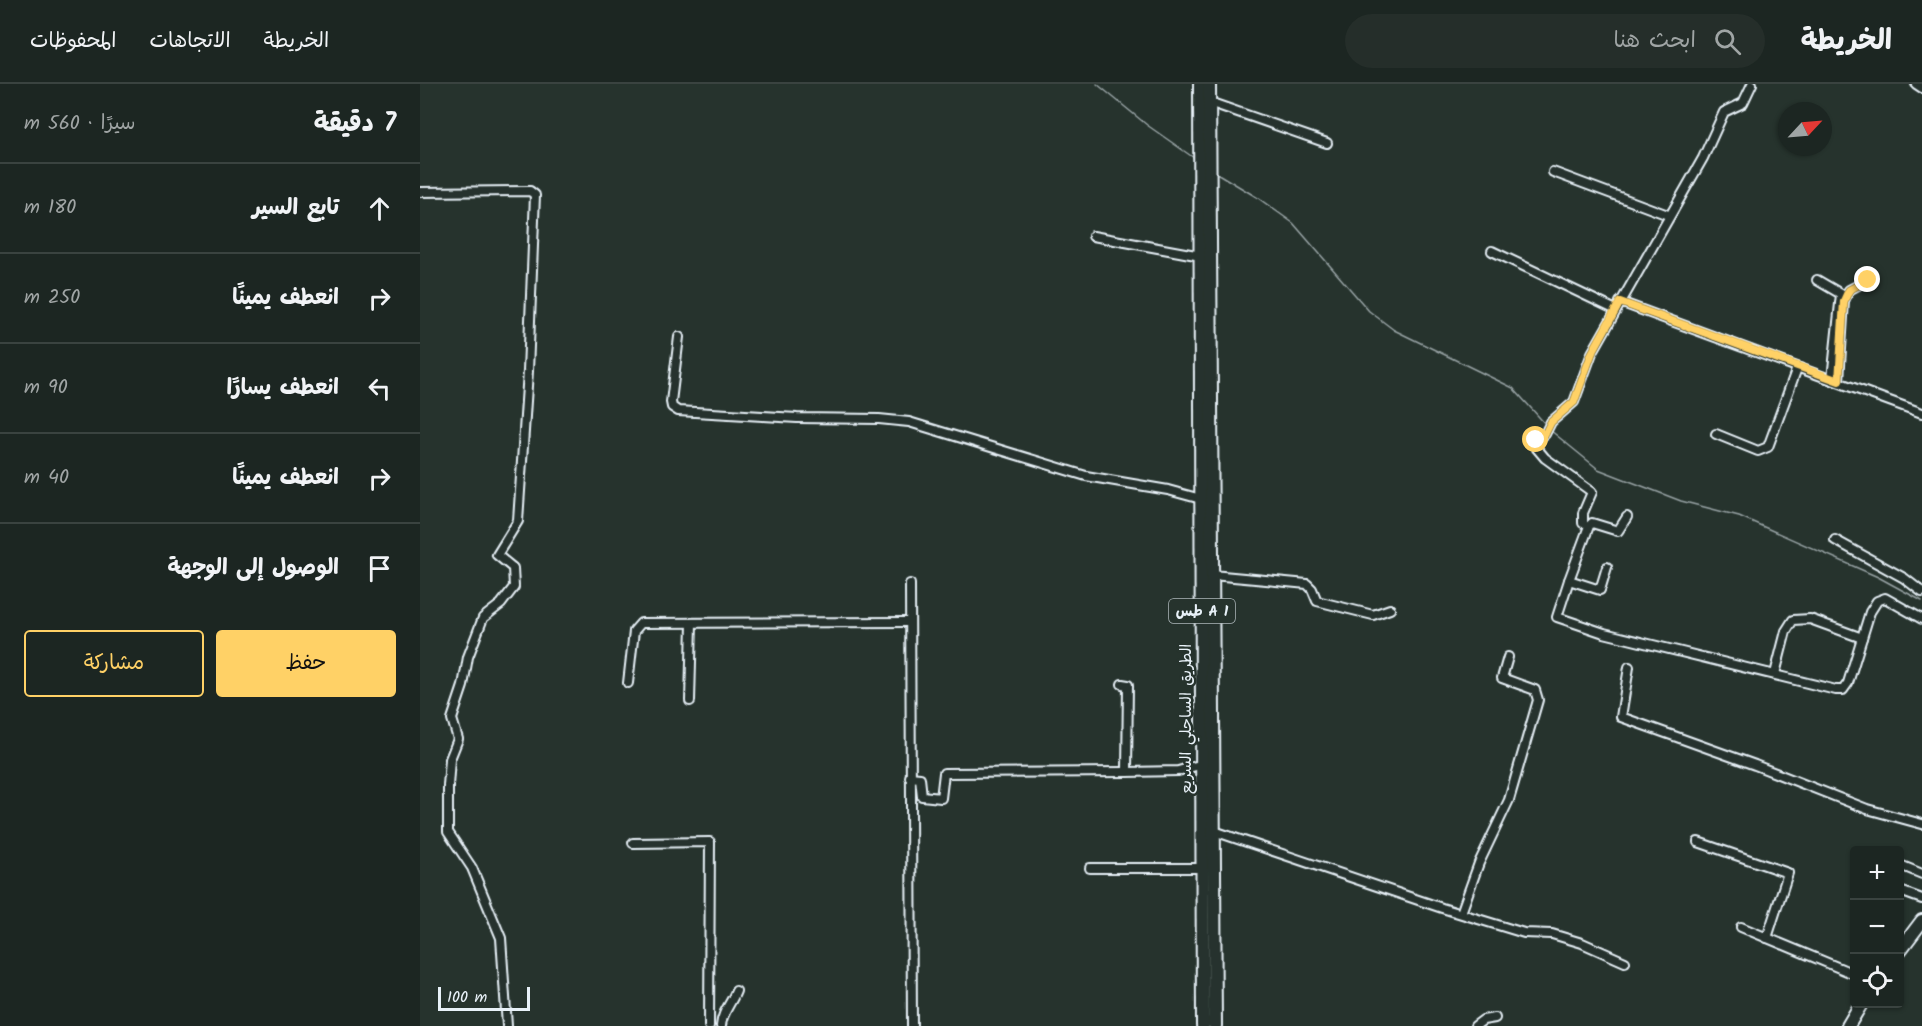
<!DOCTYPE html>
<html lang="ar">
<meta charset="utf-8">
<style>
:root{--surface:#1c2622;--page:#252e2a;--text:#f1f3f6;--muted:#a0a5a5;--line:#3a4340;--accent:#ffd166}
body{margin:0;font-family:Kalam,"Playpen Sans Arabic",sans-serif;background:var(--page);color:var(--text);direction:rtl}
.controls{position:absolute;right:18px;bottom:18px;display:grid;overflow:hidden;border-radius:6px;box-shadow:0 2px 4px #0004}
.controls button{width:54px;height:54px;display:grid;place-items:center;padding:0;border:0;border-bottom:2px solid var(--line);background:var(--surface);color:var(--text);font:30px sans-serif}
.compass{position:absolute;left:1358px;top:18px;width:54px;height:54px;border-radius:50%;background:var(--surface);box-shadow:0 2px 4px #0004;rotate:64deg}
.scale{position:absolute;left:18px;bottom:15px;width:92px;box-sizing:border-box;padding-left:6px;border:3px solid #e8f1f8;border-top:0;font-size:16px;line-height:21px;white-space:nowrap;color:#e8f1f8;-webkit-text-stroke:4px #26332d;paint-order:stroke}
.stop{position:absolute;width:18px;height:18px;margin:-14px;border:4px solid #ffd166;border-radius:50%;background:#fff}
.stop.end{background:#ffd166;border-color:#fff;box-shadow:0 2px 6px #0008}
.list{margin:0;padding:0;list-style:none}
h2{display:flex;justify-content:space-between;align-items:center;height:78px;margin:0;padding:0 24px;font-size:26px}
h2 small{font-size:20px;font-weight:400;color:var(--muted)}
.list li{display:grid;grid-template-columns:39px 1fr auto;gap:18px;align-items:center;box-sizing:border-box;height:90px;padding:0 24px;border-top:2px solid var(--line)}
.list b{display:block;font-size:22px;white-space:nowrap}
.list em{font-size:20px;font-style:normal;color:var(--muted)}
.actions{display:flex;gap:12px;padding:18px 24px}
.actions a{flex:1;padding:14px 0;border:2px solid var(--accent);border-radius:6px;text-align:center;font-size:21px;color:var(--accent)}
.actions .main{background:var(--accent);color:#111}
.icon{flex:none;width:33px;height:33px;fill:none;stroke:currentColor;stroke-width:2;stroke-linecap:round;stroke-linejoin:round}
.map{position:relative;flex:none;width:1502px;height:942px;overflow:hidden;direction:ltr}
header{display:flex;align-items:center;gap:36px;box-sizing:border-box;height:84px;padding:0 30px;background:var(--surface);border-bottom:2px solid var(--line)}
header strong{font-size:28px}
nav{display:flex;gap:33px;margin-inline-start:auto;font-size:21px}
.search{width:420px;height:54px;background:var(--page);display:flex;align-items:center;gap:15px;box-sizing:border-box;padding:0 21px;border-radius:33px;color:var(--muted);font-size:22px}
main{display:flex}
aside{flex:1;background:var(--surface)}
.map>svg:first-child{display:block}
</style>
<header>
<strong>الخريطة</strong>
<div class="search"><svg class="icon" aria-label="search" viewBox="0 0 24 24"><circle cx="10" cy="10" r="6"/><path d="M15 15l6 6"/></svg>ابحث هنا</div>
<nav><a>الخريطة</a><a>الاتجاهات</a><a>المحفوظات</a></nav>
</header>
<main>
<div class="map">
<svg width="1502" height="942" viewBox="0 0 1502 942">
<rect width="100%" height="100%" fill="#26332d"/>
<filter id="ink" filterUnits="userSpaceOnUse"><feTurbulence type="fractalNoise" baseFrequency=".0167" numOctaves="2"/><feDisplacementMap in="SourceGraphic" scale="12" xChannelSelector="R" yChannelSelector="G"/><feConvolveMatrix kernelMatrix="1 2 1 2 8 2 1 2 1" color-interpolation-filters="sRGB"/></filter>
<g filter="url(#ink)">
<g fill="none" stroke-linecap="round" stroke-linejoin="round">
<g stroke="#98a3a5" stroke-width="1.5">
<path d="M677 0 727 41 774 74"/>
<path d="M795 88 838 114 873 139 949 227 974 246 1093 304 1127 342"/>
<path d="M1130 346 1178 385 1261 417 1319 432 1458 493 1502 517"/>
</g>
<g stroke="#e8f1f8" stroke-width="12">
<g id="minor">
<path d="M1496 0 1502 4"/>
<path d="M789 18 907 59"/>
<path d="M1133 88 1248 131"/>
<path d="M0 108 110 107 115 111 108 287 98 437 77 471 93 484 94 503 81 520 63 534 48 573 43 602 32 635 38 655 30 675 28 702V748L52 784 81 854 87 942"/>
<path d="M673 152 781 172"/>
<path d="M1072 167 1196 226"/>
<path d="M1397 196 1421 210 1412 295"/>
<path d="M1200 218 1502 329"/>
<path d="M259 253 251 318 252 323 258 327 377 334 459 335 489 338 666 392 748 406 781 415"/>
<path d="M1419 297 1424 217 1429 206 1448 196"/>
<path d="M1296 350 1338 367 1348 363 1377 284"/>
<path d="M1163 439V429L1172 408 1125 374 1114 361 1116 356 1125 350 1131 338 1154 318 1172 269 1283 74 1304 28 1323 19 1332 0"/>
<path d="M1415 456 1484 494 1502 508"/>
<path d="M1187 483 1180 506 1149 496 1137 533 1184 549 1416 606H1423L1428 599 1450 528 1457 517 1465 514 1502 535"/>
<path d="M792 491 887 500 892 505 897 517 953 531 970 525"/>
<path d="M1149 496 1169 442 1172 439 1198 447 1207 433"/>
<path d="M490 500 492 942"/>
<path d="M1209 583 1201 633 1335 681 1447 725 1502 740"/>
<path d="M1355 590 1366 547 1373 536 1390 535 1442 554"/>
<path d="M208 599 214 547 221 539 490 538"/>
<path d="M702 600 708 601 707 688 758 687 783 680"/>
<path d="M270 617 272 539"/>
<path d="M490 693 500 694 502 712 521 714 524 689 707 688"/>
<path d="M794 747 1022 824 1104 849 1132 850 1162 859 1205 878"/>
<path d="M1278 758 1368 789 1347 854"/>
<path d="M213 759 290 758 289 942"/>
<path d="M1480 781 1502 790"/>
<path d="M670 784H781"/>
<path d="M1480 807 1502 815"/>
<path d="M1041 829 1059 779 1089 716 1118 616 1115 606 1082 594 1088 573"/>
<path d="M1321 843 1434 890"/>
<path d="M301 942C302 928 311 920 316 907"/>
<path d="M1055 942 1063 936 1075 934"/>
</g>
</g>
<g stroke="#e8f1f8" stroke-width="16">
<g id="primary">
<path d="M1480 866 1502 837"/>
<path d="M1428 942 1441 920"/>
</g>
</g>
<g stroke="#e8f1f8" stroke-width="16">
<g id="trunk">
<path d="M780 0 783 942"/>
<path d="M789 0 795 942"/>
</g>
</g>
<use href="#minor" stroke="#26332d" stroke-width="8"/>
<use href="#primary" stroke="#26332d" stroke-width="12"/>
<use href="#trunk" stroke="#26332d" stroke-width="12"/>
</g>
</g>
<g fill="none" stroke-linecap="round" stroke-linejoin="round" filter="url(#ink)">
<path stroke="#ffd166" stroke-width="8" d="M1116 356 1125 350 1131 338 1154 318 1172 269 1200 218 1419 297 1424 217 1429 206 1448 196"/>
</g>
<g text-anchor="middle" stroke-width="5" stroke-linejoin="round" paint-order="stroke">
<rect fill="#26332d" stroke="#aeb8bb" stroke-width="1.5" x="749" y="515" width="66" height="24" rx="4.5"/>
<g font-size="15" font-weight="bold" fill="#e8f1f8">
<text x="782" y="532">طس A 1</text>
</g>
<g font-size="16" fill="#e8f1f8" stroke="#26332d">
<text transform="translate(765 635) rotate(-90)" y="6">الطريق الساحلي السريع</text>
</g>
</g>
</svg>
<div class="controls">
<button>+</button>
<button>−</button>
<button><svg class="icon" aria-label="locate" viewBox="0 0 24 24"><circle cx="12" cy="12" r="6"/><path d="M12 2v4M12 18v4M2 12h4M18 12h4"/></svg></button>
</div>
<svg class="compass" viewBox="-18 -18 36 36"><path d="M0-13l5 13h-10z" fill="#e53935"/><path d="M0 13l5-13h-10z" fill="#a0a5a5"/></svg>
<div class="scale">100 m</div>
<div class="stop" style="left:1116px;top:356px"></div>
<div class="stop end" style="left:1448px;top:196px"></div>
</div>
<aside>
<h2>7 دقيقة<small>سيرًا · 560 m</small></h2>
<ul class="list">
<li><svg class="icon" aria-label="ahead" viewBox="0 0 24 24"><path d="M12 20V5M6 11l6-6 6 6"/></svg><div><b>تابع السير</b></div><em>180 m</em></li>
<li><svg class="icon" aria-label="right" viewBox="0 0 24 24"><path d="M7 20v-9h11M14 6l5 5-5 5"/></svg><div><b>انعطف يمينًا</b></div><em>250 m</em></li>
<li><svg class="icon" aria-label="left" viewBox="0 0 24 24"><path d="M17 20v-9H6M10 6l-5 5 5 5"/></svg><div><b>انعطف يسارًا</b></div><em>90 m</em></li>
<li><svg class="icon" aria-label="right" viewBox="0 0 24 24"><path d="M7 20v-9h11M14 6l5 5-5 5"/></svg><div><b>انعطف يمينًا</b></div><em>40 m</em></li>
<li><svg class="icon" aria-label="arrive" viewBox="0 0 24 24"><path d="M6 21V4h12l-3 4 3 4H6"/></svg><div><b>الوصول إلى الوجهة</b></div></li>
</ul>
<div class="actions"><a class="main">حفظ</a><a>مشاركة</a></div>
</aside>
</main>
